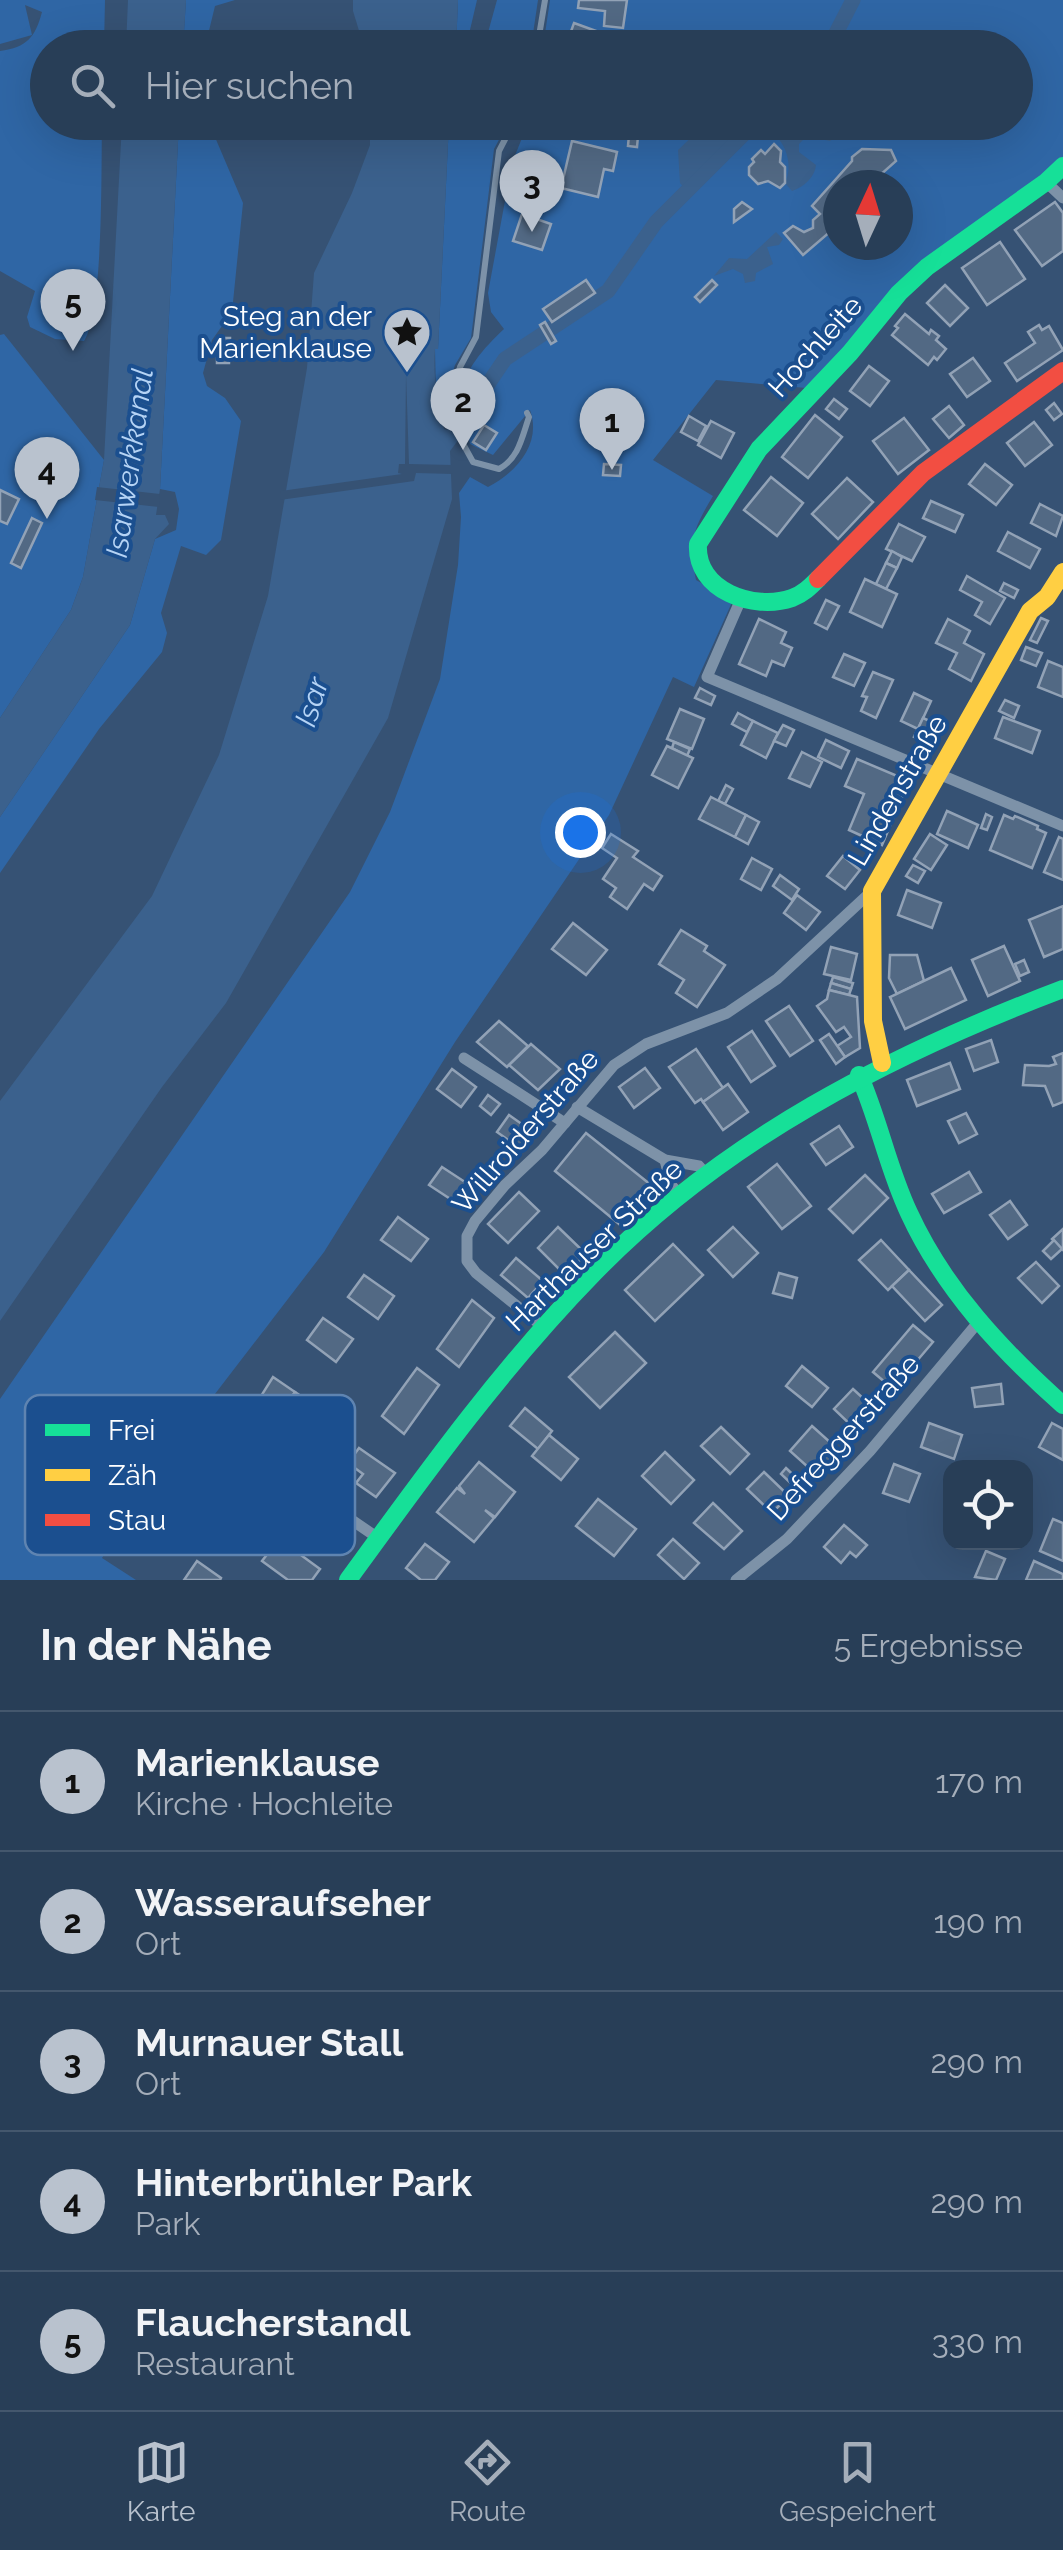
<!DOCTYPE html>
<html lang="de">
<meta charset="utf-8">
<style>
:root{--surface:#283e57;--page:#30455d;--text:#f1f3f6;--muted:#a5aeba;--line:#44576d;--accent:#b9c2ce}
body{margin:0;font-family:Raleway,sans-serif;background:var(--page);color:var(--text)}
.controls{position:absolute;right:30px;bottom:30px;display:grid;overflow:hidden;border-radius:20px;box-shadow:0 10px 40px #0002}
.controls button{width:90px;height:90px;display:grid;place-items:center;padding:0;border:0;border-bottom:2px solid var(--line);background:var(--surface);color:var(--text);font:50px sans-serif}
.compass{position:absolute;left:823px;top:170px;width:90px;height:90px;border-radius:50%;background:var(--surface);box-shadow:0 10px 40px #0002;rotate:4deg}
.you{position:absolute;left:580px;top:832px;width:35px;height:35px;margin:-25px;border:8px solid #fff;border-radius:50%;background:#1a73e8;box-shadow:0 0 0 15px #1a73e833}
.badge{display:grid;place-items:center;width:65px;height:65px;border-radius:50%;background:var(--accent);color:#111;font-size:32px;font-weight:700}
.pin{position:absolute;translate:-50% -82px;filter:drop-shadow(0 2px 5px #0008)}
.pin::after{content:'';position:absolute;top:52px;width:35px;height:30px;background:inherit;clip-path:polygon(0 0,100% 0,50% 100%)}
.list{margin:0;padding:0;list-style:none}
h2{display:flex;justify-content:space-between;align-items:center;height:130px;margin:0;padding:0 40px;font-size:42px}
h2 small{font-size:32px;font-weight:400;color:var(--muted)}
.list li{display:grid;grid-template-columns:65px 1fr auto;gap:30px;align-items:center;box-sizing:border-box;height:140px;padding:0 40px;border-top:2px solid var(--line)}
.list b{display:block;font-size:38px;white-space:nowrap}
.list p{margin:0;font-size:32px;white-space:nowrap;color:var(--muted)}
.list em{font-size:32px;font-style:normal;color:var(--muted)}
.icon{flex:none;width:55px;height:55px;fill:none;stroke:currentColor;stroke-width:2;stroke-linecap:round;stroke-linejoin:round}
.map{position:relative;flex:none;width:1063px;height:1580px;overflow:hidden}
.search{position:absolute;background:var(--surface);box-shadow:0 10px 40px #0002;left:30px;right:30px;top:30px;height:110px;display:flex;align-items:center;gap:25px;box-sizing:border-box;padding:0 35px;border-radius:55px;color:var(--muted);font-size:38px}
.sheet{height:830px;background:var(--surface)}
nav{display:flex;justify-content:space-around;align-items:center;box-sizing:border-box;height:140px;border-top:2px solid var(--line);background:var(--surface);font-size:28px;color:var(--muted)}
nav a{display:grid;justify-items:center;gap:5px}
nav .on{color:var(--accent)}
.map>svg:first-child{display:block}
</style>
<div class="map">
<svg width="1063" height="1580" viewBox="0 0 1063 1580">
<rect width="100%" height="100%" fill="#365274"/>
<g fill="#2f66a5" fill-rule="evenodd">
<path d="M0 0H105L104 47 48 48V122L102 123C101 165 104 312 84 341L55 339 30 327 27 317 35 291 0 271V51C27 47 35 38 42 12L25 5 32 35 0 44Z"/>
<path d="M186 0H235L215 6 205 47H183Z"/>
<path d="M458 0H477L466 47 456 48Z"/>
<path d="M497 0H538L531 47H484Z"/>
<path d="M550 0H1063V159L845 347 806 388 716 380 653 460 713 496C693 529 688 542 696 580L733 600 694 687 673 677 609 815 455 1042 324 1252 152 1476 102 1558 136 1580H0V1399L350 892 390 812 440 679 458 565 461 517 459 493 470 477 488 487C517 472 542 443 530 410L493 455 470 444 464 416 474 393 466 402 460 400C463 370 484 348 504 329L491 312 488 293 512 163 528 123 1016 122V48L543 47ZM838 185H898V245H838Z"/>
<path d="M179 123H209L243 203 232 312 212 340 203 373 207 386 225 398 241 421 221 540 206 555 181 546 161 613 167 633 162 652 99 729 0 873V817L130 625 155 539 176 530 179 509 175 492 160 489Z"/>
<path d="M449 123H457L456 137H466L469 123H508L494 149 471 338 455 365 440 415 436 396 435 349H438Z"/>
<path d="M4 334 104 460 83 577 71 610 0 718V335Z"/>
</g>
<g fill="#3b618d">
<path d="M128 0H186L183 47H126Z"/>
<path d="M353 0H458L456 47H364L353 11Z"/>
<path d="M122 123H179L160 489 156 515H165L169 524 155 539 130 625 0 817V718L71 610 83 577 104 460Z"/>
<path d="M370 123H449L438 349H435C433 377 437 402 444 429L447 430 458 413 472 422 450 451 452 499 388 718 226 1003 162 1087 0 1321V1101L152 896 219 755 268 596 307 368 314 273 352 193 370 145Z"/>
<path d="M701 123H756L686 190 680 183 678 150 699 130Z"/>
<path d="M790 123H840L841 131 830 141 807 136 799 144V152L816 165C815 177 804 187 792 191L785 183C793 167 787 146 775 135L780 125Z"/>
<path d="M776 232 783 239 779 245 767 247 773 264 756 273 755 281 745 283 743 274 733 269 714 276 729 258 747 259Z"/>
</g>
<g fill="#365274">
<path d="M406 373 409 464 453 465V474L416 473 414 481 280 500 281 491 402 474 398 473 399 464H405Z"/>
<path d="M97 487 160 494 159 507 95 500Z"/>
</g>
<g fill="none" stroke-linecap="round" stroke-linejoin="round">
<g stroke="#3b618d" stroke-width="15">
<path d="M825 48 834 37 853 0"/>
<path d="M467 415 505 359 608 291 656 222 756 122"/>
</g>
</g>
<g fill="#526984" stroke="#92a2b6" stroke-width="2.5">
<path d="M579 0H627L623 28 604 26 605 11 578 8Z"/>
<path d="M574 23 599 32 593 48H565Z"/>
<path d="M629 135 638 136 637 147 628 146Z"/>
<path d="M572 141 617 152 613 171 604 169 598 197 561 188Z"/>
<path d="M774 144 781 151 780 162 785 167V183L780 188 768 181 758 184 749 175V167L754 162 752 159 761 150 765 154Z"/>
<path d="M862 149 891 150 896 161 869 185H838V204L827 213 838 225 803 255 784 233 793 226 804 232 813 228V220L820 214 812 206 852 161V157Z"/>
<path d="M742 202 752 209 734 222V209Z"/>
<path d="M1055 202 1063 213V251L1042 266 1015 230Z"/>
<path d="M522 214 551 224 542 250 513 241Z"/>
<path d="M1000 242 1025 279 987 305 962 268Z"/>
<path d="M586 280 595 293 552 322 543 309Z"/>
<path d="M712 280 717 285 700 302 695 297Z"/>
<path d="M945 285 968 308 950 326 927 303Z"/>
<path d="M905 314 929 334 931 330 939 336 936 340 946 349 937 360 934 357 928 365 892 335 898 328 895 326Z"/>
<path d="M545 322 556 341 551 344 540 325Z"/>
<path d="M1039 325 1042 330 1049 326 1063 350 1017 381 1005 363 1035 343 1028 332Z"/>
<path d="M217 338H230L229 363H217Z"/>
<path d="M973 358 990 381 967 397 950 374Z"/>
<path d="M869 366 889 381 870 406 850 391Z"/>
<path d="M834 399 847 409 839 419 826 409Z"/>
<path d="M1054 403 1062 414 1054 420 1046 410Z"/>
<path d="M949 406 964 425 949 438 933 419Z"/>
<path d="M815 415 842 437 808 478 782 457Z"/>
<path d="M689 416 706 426 698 441 681 432Z"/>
<path d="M904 418 929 450 898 474 873 441Z"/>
<path d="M711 421 734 433 721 458 698 445Z"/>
<path d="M1034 422 1052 445 1025 466 1007 443Z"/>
<path d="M484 425 497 433 486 450 473 442Z"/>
<path d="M55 454 69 455 67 474 54 473Z"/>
<path d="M604 464 621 465 620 476 603 475Z"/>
<path d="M985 464 1012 485 996 505 969 484Z"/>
<path d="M771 477 803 503 777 536 744 510Z"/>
<path d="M847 478 873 502 838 539 812 514Z"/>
<path d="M0 490 19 499 7 524 0 521Z"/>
<path d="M931 501 963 515 955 532 923 518Z"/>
<path d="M1040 504 1063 516 1056 536 1031 523Z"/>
<path d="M32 518 42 523 21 568 11 563Z"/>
<path d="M899 524 925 537 912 561 886 549Z"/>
<path d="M1008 532 1040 549 1030 568 998 551Z"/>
<path d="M892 551 902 557 897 568 886 563Z"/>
<path d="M886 563 897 568 886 589 876 584Z"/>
<path d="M967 576 1005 598 990 624 975 615 982 602 960 590Z"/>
<path d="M865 579 897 594 882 627 850 612Z"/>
<path d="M1004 583 1018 590 1014 598 1000 591Z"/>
<path d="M826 600 839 606 827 629 815 623Z"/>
<path d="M1041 618 1048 621 1037 643 1030 640Z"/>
<path d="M759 619 786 632 781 643 792 648 784 666 772 661 766 676 739 664Z"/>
<path d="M948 619 970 631 964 643 984 654 971 681 949 669 957 653 936 643Z"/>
<path d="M1026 647 1042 653 1036 666 1021 660Z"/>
<path d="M844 654 865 663 854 686 833 677Z"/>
<path d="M1048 661 1063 667V697L1038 687Z"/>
<path d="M873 672 893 680 876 718 861 711 867 697 862 696Z"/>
<path d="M700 688 715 696 711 705 695 698Z"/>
<path d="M914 693 931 701 918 729 901 721Z"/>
<path d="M1005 700 1019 706 1014 718 999 711Z"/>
<path d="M680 709 704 719 692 749 667 739Z"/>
<path d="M738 713 753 721 747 732 732 724Z"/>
<path d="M1003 717 1040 731 1032 753 995 738Z"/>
<path d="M923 718 932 722 923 741 914 737Z"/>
<path d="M753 721 778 733 766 758 741 745Z"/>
<path d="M783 725 794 730 786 746 774 741Z"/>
<path d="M826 740 849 751 841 768 818 757Z"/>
<path d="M674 742 690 749 687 756 672 748Z"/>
<path d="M667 746 693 758 678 788 652 775Z"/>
<path d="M802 752 822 762 810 787 789 778Z"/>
<path d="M857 759 909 781 882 845 849 830 864 794 845 786Z"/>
<path d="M726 785 733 789 725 804 718 801Z"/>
<path d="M711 797 746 815 735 837 699 819Z"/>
<path d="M947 811 978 825 968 848 937 834Z"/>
<path d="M986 814 992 817 987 830 981 828Z"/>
<path d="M746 815 759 822 748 844 735 837Z"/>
<path d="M1004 815 1013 819 1015 816 1038 826 1037 829 1046 833 1032 868 990 850Z"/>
<path d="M611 834 638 851 633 857 662 876 653 890 644 884 627 909 610 897 616 888 603 879 617 858 602 848Z"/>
<path d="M930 834 947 845 931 870 914 859Z"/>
<path d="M1059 837 1063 839V880L1044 872Z"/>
<path d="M843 856 860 870 845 889 827 876Z"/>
<path d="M752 858 772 869 761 890 741 879Z"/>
<path d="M913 865 925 871 918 883 906 876Z"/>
<path d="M780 875 799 889 792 900 773 886Z"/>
<path d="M907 890 941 903 932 928 898 915Z"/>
<path d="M797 895 820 912 806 930 784 913Z"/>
<path d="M1063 906V949L1044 957 1029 920Z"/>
<path d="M573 923 607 950 586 975 552 949Z"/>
<path d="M681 930 707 946 704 951 725 965 697 1007 676 993 684 980 659 964Z"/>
<path d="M1004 946 1020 981 988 996 972 960Z"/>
<path d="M831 947 857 954 851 980 824 974Z"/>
<path d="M890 955H917L924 981 897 994 889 978Z"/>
<path d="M1024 960 1029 972 1020 976 1015 964Z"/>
<path d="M951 968 966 1000 905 1029 890 997Z"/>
<path d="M833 977 853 983 851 989 831 983Z"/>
<path d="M831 983 851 989 849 995 829 990Z"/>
<path d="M829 990 857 997 860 1048 845 1057 837 1046 851 1037 844 1027 836 1032 817 1006 827 999Z"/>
<path d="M789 1006 813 1041 790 1056 766 1021Z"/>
<path d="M499 1021 528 1046 507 1067 477 1042Z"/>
<path d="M752 1031 775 1066 751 1082 728 1047Z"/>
<path d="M829 1034 845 1057 836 1064 820 1040Z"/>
<path d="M991 1040 998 1062 974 1071 966 1049Z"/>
<path d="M531 1044 560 1069 538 1090 509 1065Z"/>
<path d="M696 1049 723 1088 703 1102 701 1099 695 1103 669 1067Z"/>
<path d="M1063 1053V1102L1053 1106 1045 1086 1023 1085 1025 1065 1049 1066 1056 1064 1053 1057Z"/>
<path d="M950 1063 960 1089 917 1106 907 1080Z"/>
<path d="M645 1068 660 1088 634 1108 619 1087Z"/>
<path d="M452 1069 476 1087 461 1107 437 1089Z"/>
<path d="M728 1084 748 1112 723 1130 703 1102Z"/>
<path d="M488 1095 500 1104 491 1115 480 1106Z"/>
<path d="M966 1113 977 1134 959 1143 948 1121Z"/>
<path d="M509 1115 533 1132 521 1149 497 1132Z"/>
<path d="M839 1126 853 1147 826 1165 811 1144Z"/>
<path d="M586 1133 651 1185 619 1224 555 1171Z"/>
<path d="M777 1164 811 1206 782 1229 748 1187Z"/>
<path d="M442 1167 468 1184 455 1202 429 1185Z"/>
<path d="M969 1172 981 1192 944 1213 932 1194Z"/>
<path d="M865 1175 888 1198 853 1233 829 1209Z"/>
<path d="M519 1192 539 1211 508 1243 488 1224Z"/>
<path d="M1010 1201 1027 1225 1008 1239 990 1215Z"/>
<path d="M398 1217 428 1239 411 1261 381 1240Z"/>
<path d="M558 1227 586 1254 565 1275 538 1248Z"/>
<path d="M733 1227 758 1253 733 1277 708 1250Z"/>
<path d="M1063 1229V1250L1052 1239Z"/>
<path d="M881 1240 909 1270 888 1290 859 1260Z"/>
<path d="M1054 1240 1062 1249 1051 1259 1043 1251Z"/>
<path d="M673 1244 703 1275 655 1321 625 1290Z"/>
<path d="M516 1258 543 1281 528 1298 501 1275Z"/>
<path d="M1036 1262 1059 1286 1042 1303 1018 1278Z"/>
<path d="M909 1270 942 1305 925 1321 892 1286Z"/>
<path d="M779 1273 797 1278 792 1298 773 1293Z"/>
<path d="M364 1275 394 1296 378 1319 348 1297Z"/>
<path d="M472 1300 494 1318 459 1367 437 1349Z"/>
<path d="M323 1318 353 1339 336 1362 307 1340Z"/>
<path d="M913 1325 933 1342 893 1389 873 1372Z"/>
<path d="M615 1332 646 1363 600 1408 569 1377Z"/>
<path d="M802 1366 828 1388 812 1407 786 1386Z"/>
<path d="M417 1368 439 1385 404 1434 382 1416Z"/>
<path d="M273 1377 295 1392 273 1426 251 1412Z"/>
<path d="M1001 1384 1003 1404 975 1407 972 1388Z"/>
<path d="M853 1389 877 1411 857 1431 834 1409Z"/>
<path d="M295 1392 331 1416 316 1439 280 1415Z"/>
<path d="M525 1408 552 1431 538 1449 510 1426Z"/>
<path d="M929 1423 962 1435 954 1459 921 1447Z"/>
<path d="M1052 1423 1063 1429V1460L1039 1447Z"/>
<path d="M812 1426 841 1452 819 1477 790 1451Z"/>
<path d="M721 1427 749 1454 730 1474 701 1446Z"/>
<path d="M549 1435 578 1459 561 1480 532 1456Z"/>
<path d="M359 1448 395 1473 376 1497 356 1483 363 1474 348 1463Z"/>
<path d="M665 1452 694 1480 671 1504 642 1476Z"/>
<path d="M479 1462 515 1492 495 1517 485 1510 494 1518 474 1542 437 1512 457 1488 465 1494 459 1486Z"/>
<path d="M894 1464 920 1474 909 1502 883 1493Z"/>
<path d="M786 1468 806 1487 801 1493 781 1474Z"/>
<path d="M764 1472 789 1496 772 1513 747 1489Z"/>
<path d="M598 1499 636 1529 614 1556 576 1526Z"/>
<path d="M713 1503 742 1531 724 1549 694 1523Z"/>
<path d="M1053 1519 1063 1523V1561L1040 1551Z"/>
<path d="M844 1525 867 1545 856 1557 850 1552 841 1563 824 1547Z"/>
<path d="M279 1539 320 1569 312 1580H288L262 1561Z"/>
<path d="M673 1539 699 1563 684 1579 658 1555Z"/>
<path d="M425 1544 449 1562 435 1580H421L406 1568Z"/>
<path d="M986 1551 1005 1559 996 1580 975 1577Z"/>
<path d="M197 1561 221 1578 220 1580H184Z"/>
<path d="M1034 1561 1063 1574V1580H1026Z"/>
</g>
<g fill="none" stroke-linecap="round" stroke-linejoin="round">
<g stroke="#7d92a8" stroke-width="6">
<path d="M537 48 545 0"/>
<path d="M514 122 499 151 476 337 460 367 450 412V420L473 462 499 469C519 458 522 437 529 417L527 413"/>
</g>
<g stroke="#7d92a8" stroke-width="11">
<path d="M1046 182 1063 198"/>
<path d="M741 599 707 677 1063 826"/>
<path d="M464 1058 565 1123"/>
<path d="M577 1107 665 1160 699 1166 706 1174"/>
<path d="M665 1160 671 1185 680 1195"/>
<path d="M543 1327 476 1273 467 1261V1236L475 1221 505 1185 542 1150 614 1065 646 1044 727 1013 777 979 872 891"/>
<path d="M210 1423 378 1538"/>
<path d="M736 1580 787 1539 870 1451 980 1320"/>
</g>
<g stroke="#16e098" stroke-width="18">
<path d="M818 579C810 587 803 594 792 598 754 611 695 591 698 544L759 449 850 353 899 293 927 267 1046 182 1063 166"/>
<path d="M859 1075C879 1120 888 1169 909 1213 944 1289 1001 1350 1063 1405"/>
<path d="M348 1580C425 1474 502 1367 594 1273 724 1139 891 1054 1063 989"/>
</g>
<path stroke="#ffcf43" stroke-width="18" d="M882 1063 873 1021 872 891 1030 611 1047 597 1063 572"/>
<path stroke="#f24e42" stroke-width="18" d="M818 579 923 473 1063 371"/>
</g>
<defs>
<g id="sight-pin" transform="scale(2.5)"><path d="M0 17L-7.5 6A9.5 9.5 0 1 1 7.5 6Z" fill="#b9c2ce" stroke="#1b4f8f"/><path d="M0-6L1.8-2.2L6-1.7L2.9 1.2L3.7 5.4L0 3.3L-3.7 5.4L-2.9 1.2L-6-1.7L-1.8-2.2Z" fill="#111"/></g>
</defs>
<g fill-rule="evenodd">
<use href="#sight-pin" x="407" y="332"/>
</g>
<g text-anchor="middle" stroke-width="8" stroke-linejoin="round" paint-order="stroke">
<g font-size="28" fill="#fff" stroke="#1b4f8f" text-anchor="end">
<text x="372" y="326">Steg an der<tspan x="372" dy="32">Marienklause</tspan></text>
</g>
<g font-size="28" fill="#fff" stroke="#1b4f8f">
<text transform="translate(815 346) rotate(-48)" y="10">Hochleite</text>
<text transform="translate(897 790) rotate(-60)" y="10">Lindenstraße</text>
<text transform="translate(525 1131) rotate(-49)" y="10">Willroiderstraße</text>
<text transform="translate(594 1245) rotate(-44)" y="10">Harthauser Straße</text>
<text transform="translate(843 1437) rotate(-48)" y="10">Defreggerstraße</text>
</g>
<g font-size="30" font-style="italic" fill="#b5d3f5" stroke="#1b4f8f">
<text transform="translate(130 463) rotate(-82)" y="10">Isarwerkkanal</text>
<text transform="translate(312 702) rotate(-73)" y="10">Isar</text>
</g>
</g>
<rect x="25" y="1395" width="330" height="160" rx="15" fill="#1b4f8f" stroke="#5f84b1" stroke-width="2.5"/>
<rect x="45" y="1424" width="45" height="12" fill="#16e098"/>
<rect x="45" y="1469" width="45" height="12" fill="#ffcf43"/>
<rect x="45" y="1514" width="45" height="12" fill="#f24e42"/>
<g font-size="28" fill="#fff">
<text x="108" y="1440">Frei</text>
<text x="108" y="1485">Zäh</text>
<text x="108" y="1530">Stau</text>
</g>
</svg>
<div class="controls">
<button><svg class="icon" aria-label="locate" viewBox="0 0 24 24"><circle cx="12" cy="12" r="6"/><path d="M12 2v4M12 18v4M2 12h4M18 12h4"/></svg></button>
</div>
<svg class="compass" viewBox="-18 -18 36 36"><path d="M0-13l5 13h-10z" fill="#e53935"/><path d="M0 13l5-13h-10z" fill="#a5aeba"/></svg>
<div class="you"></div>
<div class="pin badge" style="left:612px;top:470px">1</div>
<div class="pin badge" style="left:463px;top:450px">2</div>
<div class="pin badge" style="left:532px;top:232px">3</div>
<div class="pin badge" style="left:47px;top:519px">4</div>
<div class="pin badge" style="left:73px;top:351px">5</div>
<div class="search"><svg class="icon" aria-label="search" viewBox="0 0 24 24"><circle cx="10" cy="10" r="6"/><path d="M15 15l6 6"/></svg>Hier suchen</div>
</div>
<section class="sheet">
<h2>In der Nähe<small>5 Ergebnisse</small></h2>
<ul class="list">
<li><span class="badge">1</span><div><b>Marienklause</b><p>Kirche · Hochleite</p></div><em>170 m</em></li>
<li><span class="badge">2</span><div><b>Wasseraufseher</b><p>Ort</p></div><em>190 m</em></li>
<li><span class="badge">3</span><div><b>Murnauer Stall</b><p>Ort</p></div><em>290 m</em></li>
<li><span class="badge">4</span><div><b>Hinterbrühler Park</b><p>Park</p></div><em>290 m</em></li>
<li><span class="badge">5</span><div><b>Flaucherstandl</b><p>Restaurant</p></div><em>330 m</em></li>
</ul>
</section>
<nav>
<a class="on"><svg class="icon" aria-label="map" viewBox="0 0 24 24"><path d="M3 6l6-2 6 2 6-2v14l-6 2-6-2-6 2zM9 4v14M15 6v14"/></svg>Karte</a>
<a><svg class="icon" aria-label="directions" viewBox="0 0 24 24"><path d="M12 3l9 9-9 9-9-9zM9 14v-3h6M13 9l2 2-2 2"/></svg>Route</a>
<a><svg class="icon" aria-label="saved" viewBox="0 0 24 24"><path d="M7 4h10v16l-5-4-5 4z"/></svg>Gespeichert</a>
</nav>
